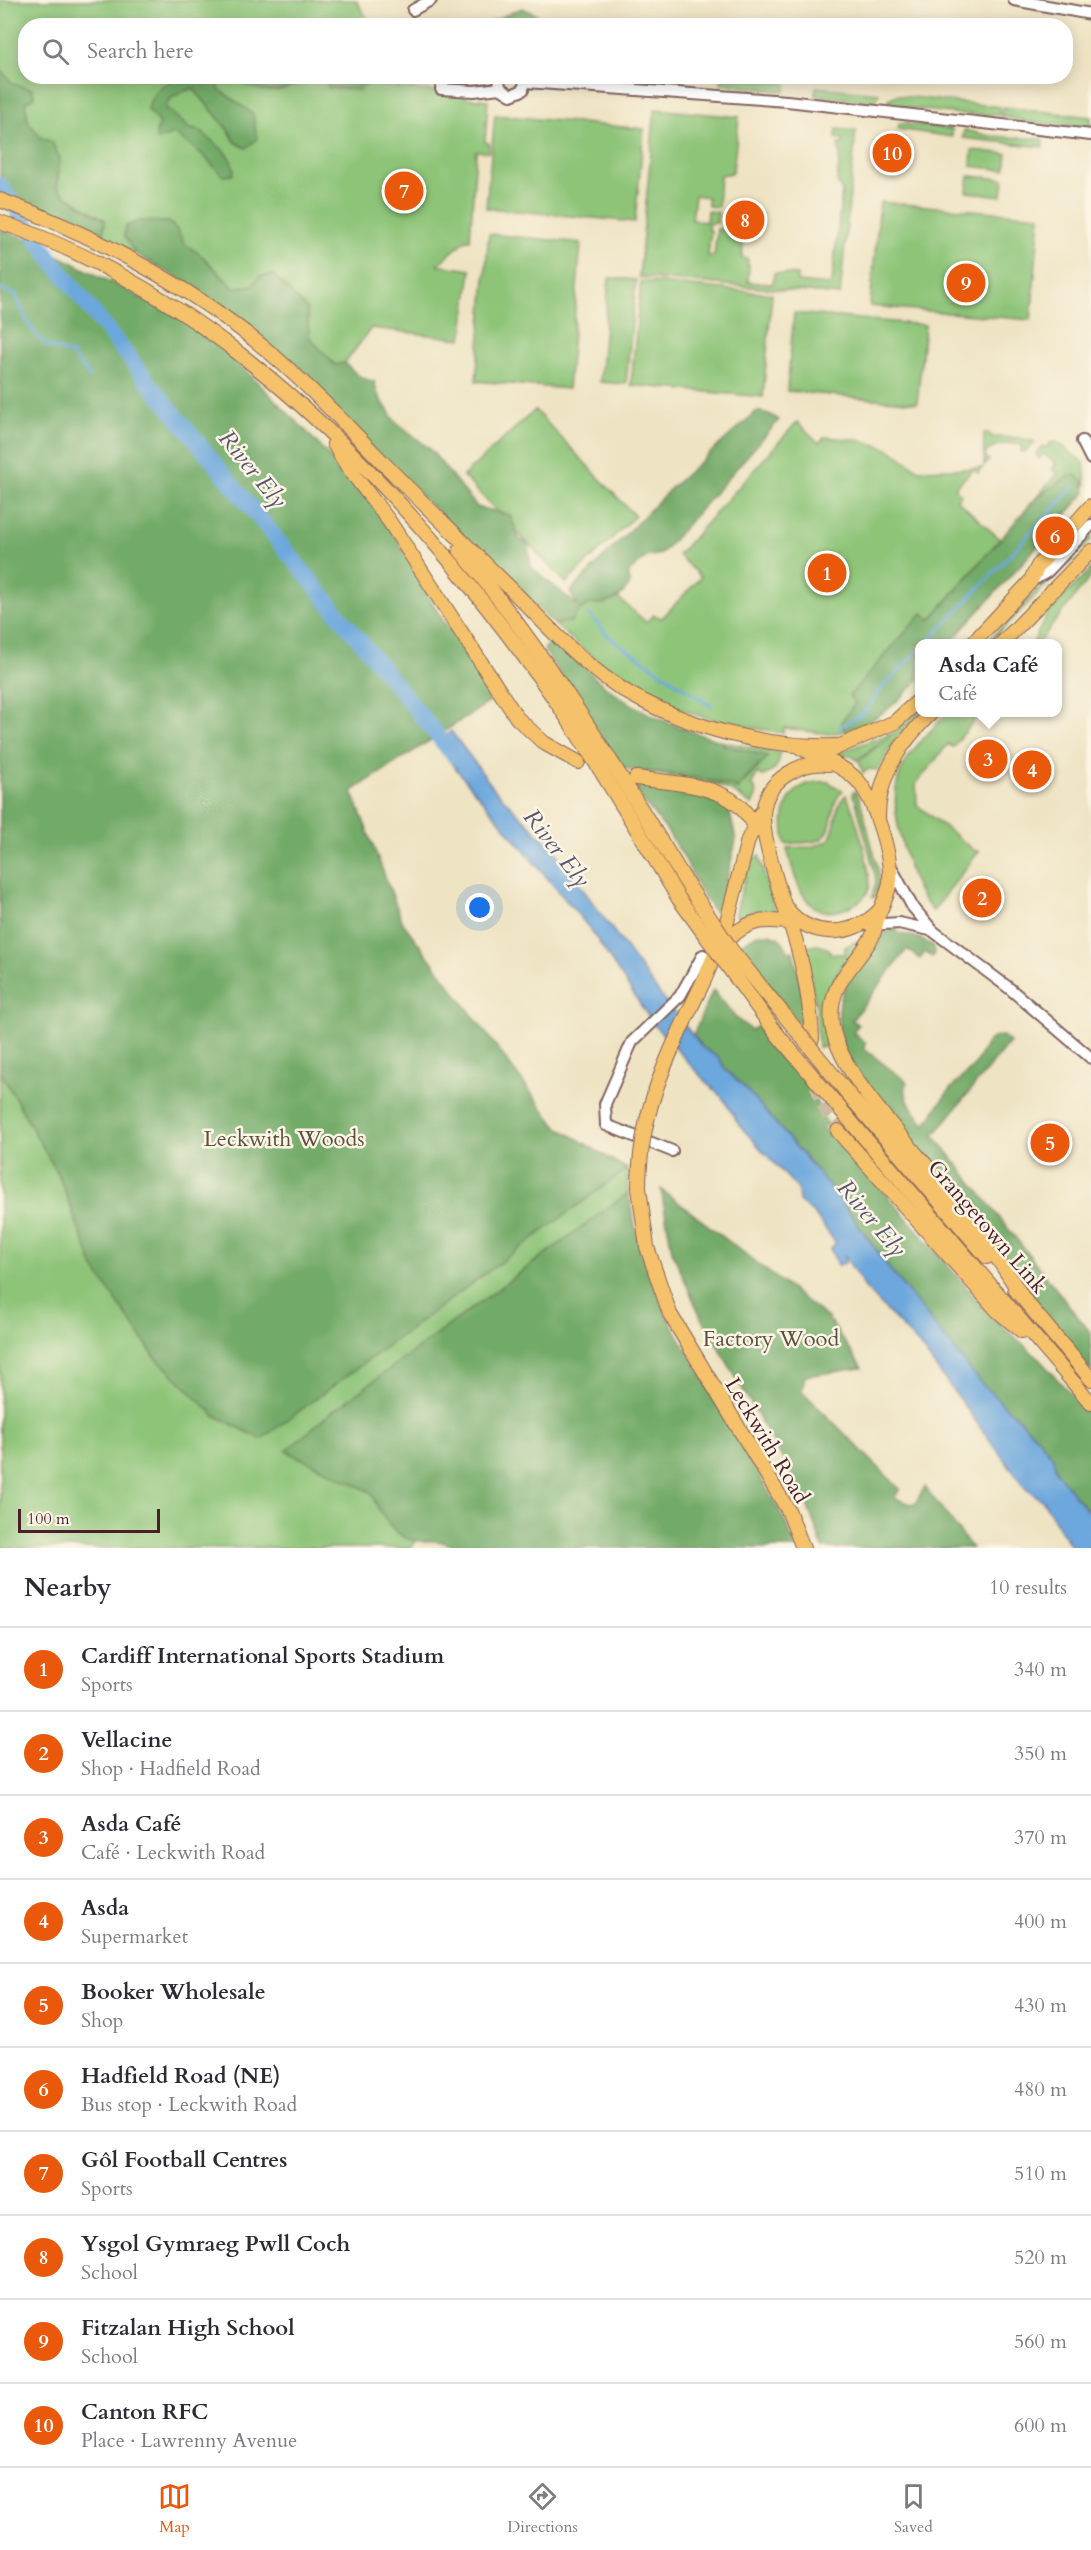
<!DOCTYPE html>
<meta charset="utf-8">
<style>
:root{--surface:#fff;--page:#f2f2f3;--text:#2b2b33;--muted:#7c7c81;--line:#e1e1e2;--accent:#ea580c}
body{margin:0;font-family:Cardo,serif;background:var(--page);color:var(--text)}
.scale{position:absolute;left:18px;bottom:15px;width:142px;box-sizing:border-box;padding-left:6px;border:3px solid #4a1f2b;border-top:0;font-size:16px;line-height:21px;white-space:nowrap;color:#4a1f2b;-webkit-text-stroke:4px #fcf5e5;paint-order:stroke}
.you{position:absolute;left:480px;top:908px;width:21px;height:21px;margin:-15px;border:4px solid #fff;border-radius:50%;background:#1a73e8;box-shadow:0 0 0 9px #1a73e833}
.badge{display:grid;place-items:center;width:39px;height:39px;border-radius:50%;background:var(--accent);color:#fff;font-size:20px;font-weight:700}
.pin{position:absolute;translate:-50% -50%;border:3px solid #fff;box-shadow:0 2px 6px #0006}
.popup{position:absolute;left:915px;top:639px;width:147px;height:78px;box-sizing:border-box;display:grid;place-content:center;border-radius:12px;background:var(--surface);filter:drop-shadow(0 2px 4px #0005);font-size:20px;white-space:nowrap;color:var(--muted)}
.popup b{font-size:22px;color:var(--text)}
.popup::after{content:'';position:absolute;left:50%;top:100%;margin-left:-12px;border:12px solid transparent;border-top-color:var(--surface)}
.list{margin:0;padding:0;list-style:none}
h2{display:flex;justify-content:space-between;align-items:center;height:78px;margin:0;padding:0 24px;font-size:26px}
h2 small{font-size:20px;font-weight:400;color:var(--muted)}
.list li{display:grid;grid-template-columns:39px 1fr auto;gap:18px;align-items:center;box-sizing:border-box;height:84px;padding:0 24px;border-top:2px solid var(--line)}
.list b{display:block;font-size:22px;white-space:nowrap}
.list p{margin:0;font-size:20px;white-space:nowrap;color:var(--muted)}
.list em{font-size:20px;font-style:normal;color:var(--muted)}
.icon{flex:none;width:33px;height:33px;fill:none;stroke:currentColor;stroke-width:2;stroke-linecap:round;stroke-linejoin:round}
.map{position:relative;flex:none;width:1091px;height:1548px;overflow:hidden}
.search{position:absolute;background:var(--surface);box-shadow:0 3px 15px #0003;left:18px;right:18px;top:18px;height:66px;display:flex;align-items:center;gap:15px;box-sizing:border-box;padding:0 21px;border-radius:24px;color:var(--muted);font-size:22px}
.sheet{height:918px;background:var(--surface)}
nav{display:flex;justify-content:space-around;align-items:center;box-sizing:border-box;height:84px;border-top:2px solid var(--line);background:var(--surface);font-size:16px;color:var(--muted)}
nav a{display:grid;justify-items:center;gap:3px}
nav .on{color:var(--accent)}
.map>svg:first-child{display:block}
</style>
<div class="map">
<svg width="1091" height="1548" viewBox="0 0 1091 1548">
<rect width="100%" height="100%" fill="#fcf5e5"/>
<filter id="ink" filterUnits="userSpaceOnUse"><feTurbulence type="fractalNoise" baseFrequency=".0167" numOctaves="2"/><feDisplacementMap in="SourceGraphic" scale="12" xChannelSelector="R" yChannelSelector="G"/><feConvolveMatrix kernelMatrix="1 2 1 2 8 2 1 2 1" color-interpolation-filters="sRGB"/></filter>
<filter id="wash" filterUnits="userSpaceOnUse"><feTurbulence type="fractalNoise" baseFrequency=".008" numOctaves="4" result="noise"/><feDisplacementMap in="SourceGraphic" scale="24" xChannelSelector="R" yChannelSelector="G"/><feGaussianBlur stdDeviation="1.35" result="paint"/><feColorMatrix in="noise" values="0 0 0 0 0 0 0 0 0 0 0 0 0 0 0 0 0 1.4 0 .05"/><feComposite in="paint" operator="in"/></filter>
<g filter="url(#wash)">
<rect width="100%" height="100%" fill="#eee3c2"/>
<g fill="#8dc478" stroke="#6c7252" stroke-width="1.5">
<path d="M0 0H356L371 25H348L346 23 340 26H26V76L385 77 383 86 463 94 466 98 488 100 485 142 489 143V152L476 151 470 240H466L437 265 471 270 462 339 371 328 345 363 335 365 309 337 307 309 253 285 234 288 202 256 184 243 178 231 169 222H158L124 236 136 254 103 239 105 220 68 197 57 187 60 159 52 142 40 137 28 121 25 102 0 69Z"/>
<path d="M722 77 786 83 785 92 721 84Z"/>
<path d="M816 87 879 93 876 100 869 103 865 101 815 95Z"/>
<path d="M897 95 903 96 1000 107 999 115 960 114 891 106 888 99Z"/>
<path d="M1003 107 1091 117V128L1027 122 1001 116Z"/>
<path d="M655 109 739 117 733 170 731 173 720 175 718 207 708 206V197L695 195 692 220 706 222 707 211 718 212 717 223H709L708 229 711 230 708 256H714L717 229 744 231 742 258 748 259 747 264 749 265 748 282 773 284 774 273 797 275V282L829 285 832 283 842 191 837 182 840 154 838 144H843V139L836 138 837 129 856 131 840 295 639 277Z"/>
<path d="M495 115 644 129 635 222 486 208Z"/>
<path d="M899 123 952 129V137L898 129Z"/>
<path d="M964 130 990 136 1043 139V147L963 138Z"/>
<path d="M972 150 1007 154 1005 170 971 166Z"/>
<path d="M969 176 1004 179 1002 196 967 192Z"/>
<path d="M880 202 1040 216 1031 320 870 306Z"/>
<path d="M489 234 581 243 568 389 476 381Z"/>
<path d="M609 278 636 280 626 384 600 382Z"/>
<path d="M641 281 772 294 763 397 631 385Z"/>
<path d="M794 313 925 325 917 403 787 391Z"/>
<path d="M535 410 635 516 566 583 463 476Z"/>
<path d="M797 422 819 443 825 437 860 440 874 444 890 450 919 470 982 468 978 473 973 469 955 488 961 495 957 500 1000 539 930 620 923 613 849 712 842 727 846 731 829 734 784 728 783 733C754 728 725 724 697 715 643 696 596 662 554 624H561L579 608 592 602 602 604 618 598 646 622 654 615 662 618 701 577 678 555Z"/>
<path d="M984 433H988L993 437 1019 438 1035 442 1024 453 1021 452 1022 445C1007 442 995 443 984 455L989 460 984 466Z"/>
<path d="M1057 442 1084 463 1086 486 1083 481 1067 477 1036 498 1058 473 1052 469 1056 463 1043 454 1039 459 1036 454 1043 446 1046 448 1050 443Z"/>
<path d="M1091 533V540L989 643 985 644Z"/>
<path d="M1091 569V576L1038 643H1033L1047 614Z"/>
<path d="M919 711 921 713 897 736 878 770 869 769 863 773 859 761 891 735 857 760 850 755 841 757 838 755V753L894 732Z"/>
<path d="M948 713H977L973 717 975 719 953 747 948 744 916 784 917 805 975 851H979L933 911C916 893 910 873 904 850 884 779 899 762 948 713Z"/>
<path d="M724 742 780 753C779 766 775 772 762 776L758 773 751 785 755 788 756 796 752 805 732 791 714 784 638 771C652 765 720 782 738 789 745 780 765 763 767 756L723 745Z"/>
<path d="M828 782 843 791C827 804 837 833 819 840 809 844 797 842 786 844 778 812 789 779 828 782Z"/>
<path d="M855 791 860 800 879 873 880 882 875 898 872 897 876 882 875 874 856 802 852 793Z"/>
<path d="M846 795C854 809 873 875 869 889 865 899 858 903 849 907 805 927 795 879 787 848L811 847 828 841C839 827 832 807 846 795Z"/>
<path d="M759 856 775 911H753L735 917 747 868H751L753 858Z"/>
<path d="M861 939 862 942 839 970 833 983 832 1046 818 1047 816 1005 804 948C820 944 815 943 830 950V954H845V947Z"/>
<path d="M0 1071 59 1176 94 1268 568 1211 627 1169 628 1193 329 1414 287 1451 371 1492C382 1519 389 1529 416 1541L411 1548H0Z"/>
</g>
<g fill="#72aa68" stroke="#5e644a" stroke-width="1.5">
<path d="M522 8 538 15 543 25H483Z"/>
<path d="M0 69 13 84 32 89 35 97 25 102 28 121 40 137 52 142 60 159 57 187 68 197 105 220 103 239 0 196Z"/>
<path d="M189 76 219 77H217L219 89 253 114 257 139 246 148 235 142 229 131 193 88C182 92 168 96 166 108L190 129 199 130 223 150 230 159 234 169 233 175 223 176 202 154 174 134 157 140 156 132 160 124 148 110C151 88 168 80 189 76Z"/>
<path d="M230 77H309C275 98 263 94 230 77Z"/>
<path d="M379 77 358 90 328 88V77H324Z"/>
<path d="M139 221 169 222 178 231 184 243 202 256 234 288 253 285 260 276 274 275 307 309 309 337 335 365 345 363C354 373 361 379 374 381L377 393 394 420 430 449 477 507 510 515 519 539 528 544 531 567 578 606 570 592 672 487 757 411 769 414 779 420 661 554 646 557 628 573 630 584C626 589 622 596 616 599 594 611 589 593 571 622L554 624 317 395 211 308 190 285 136 254 124 236 126 226Z"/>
<path d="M0 230 22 237 205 330 306 431 383 515 439 614 497 697 352 791 403 923 556 1126 627 1169 261 1439 215 1416 154 1356 94 1268 59 1176 0 1071Z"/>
<path d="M1075 475 1083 481 1086 492 950 643 919 644V679C898 702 877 722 846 731L841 722 855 703 849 696 922 613 930 620 1036 498 1067 477Z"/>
<path d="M555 644C575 656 590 675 609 689 643 715 683 730 724 742L723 745 767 756V758L749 775 738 789C701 774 660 775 623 768L544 650 547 645Z"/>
<path d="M635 784 697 795 721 803 729 809 736 840 718 918 698 888 685 859 667 831 642 799Z"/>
<path d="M897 929V933L916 937 934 946 935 954 932 957 925 952 920 959 907 949 852 1020 858 1025 853 1032 866 1043 863 1048 907 1082C901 1099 915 1111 925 1125L950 1089 974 1066 988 1041 995 1037 1003 1036 1010 1042 934 1135 1091 1333V1371L863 1080C856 1068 844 1053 841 1039 833 1007 844 979 865 954 874 943 881 930 897 929Z"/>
<path d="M757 934C773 933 783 936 788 952L793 951 804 999 807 1033 738 946Z"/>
<path d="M713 990 737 1019 751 1030 762 1024 809 1081 821 1114 845 1146 986 1310 1039 1359 1091 1416V1515L1056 1472 1053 1457 1037 1437 982 1384 891 1271 833 1190 748 1091 726 1070 719 1058 703 1048 693 1035Z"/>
<path d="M661 1189 828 1318 862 1368 805 1376 802 1391 900 1489 894 1498 914 1505 925 1487 972 1548H823L804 1496 699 1313 672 1251Z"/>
<path d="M628 1193 641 1253 666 1314 783 1517 796 1548H455C442 1539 433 1541 419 1541 393 1540 379 1512 371 1492L286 1451 329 1414Z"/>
</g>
<path fill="#6ca7dd" stroke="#5b6384" stroke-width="1.5" d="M451 731 495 790 555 851 658 992 703 1048 719 1058 726 1070 748 1091 833 1190 891 1271 982 1384 1037 1437 1053 1457 1056 1472 1091 1515V1548H1072L1043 1501 1026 1489 920 1346 866 1289 844 1255 845 1263 838 1265 830 1249 836 1243 815 1215 799 1201 798 1189 740 1126 722 1097 707 1083 654 1025 590 929 436 745Z"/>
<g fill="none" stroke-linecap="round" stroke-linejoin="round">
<g stroke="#6ca7dd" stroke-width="3">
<path d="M0 289 16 295 28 324 45 345 71 354 90 377"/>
<path d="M589 614 609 637 711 706"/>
<path d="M926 644 1073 488"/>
<path d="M840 727 864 713 879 691 919 650"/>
</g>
<path stroke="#6ca7dd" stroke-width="16" d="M0 185 50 258 149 383 454 756"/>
</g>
</g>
<g filter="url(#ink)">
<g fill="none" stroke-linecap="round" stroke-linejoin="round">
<path stroke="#cdbca4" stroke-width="14" stroke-dasharray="14 7" stroke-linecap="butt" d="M812 1043C811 1076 820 1103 838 1131"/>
<g stroke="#836460" stroke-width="14">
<g id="minor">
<path d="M1014 0 1091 14"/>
<path d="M413 10 431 0"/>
<path d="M499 76 500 88 511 95 523 90 526 77"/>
<path d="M526 82 787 101 1091 135"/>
<path d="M441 89 474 91 500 88"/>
<path d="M1082 441 1091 459"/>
<path d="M1030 582 1047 572 1091 525"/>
<path d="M889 863 912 906 933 931 1009 988 1091 1058"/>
<path d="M869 925 899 923 930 930"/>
<path d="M672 1151 606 1125 605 1104 632 1042 680 996 703 955 712 961"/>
</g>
</g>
<g stroke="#836460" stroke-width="16">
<g id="major">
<path d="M0 200C93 234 192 287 268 351 314 390 355 434 397 477 433 513 470 549 507 585 545 623 583 667 630 694 692 729 767 748 837 746"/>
<path d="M0 222C183 284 328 416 450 561 489 609 528 659 562 710 603 772 641 836 679 899"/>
<path d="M334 444 347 466 389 521 517 718 544 743 578 762"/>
<path d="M460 550C548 656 619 773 691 890"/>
<path d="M972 644 1030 582 1038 566 1091 506"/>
<path d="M1001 644 1091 551"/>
<path d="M801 748C819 757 842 765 856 779 874 796 892 857 890 881 889 892 884 901 880 911 876 919 876 929 872 937 854 969 827 982 832 1025 839 1076 915 1150 948 1191 975 1224 999 1259 1021 1295"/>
<path d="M831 750 895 722 919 700"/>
<path d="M636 778C668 783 711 783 737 804 746 811 752 821 758 830"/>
<path d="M878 818C878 774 901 742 932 712"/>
<path d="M787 909C811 940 854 937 880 910"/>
<path d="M721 945C749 919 758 919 795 923"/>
<path d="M705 978 724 933 748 840 760 814"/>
<path d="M812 1039C811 1008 806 979 798 949 790 919 778 891 771 861 763 829 753 797 786 775 799 766 813 762 829 764"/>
<path d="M854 1101 987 1257"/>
<path d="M858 1130 1091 1403"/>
<path d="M838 1131 998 1311 1022 1331"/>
<path d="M639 1188 647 1247 670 1314 788 1510 803 1548"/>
<path d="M1015 1289 1091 1379"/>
</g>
</g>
<use href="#minor" stroke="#fff" stroke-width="10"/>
<use href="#major" stroke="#f5c16b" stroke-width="14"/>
<g stroke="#836460" stroke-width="16" stroke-linecap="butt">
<g id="major-bridge">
<path d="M691 890 732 951 854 1101"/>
<path d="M679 899 777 1034 858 1130"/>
<path d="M639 1188C639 1107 671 1050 705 978"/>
</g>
</g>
<use href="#major-bridge" stroke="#f5c16b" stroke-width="14"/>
</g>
</g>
<g text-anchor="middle" stroke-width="5" stroke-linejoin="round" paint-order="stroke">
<g font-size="22" fill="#5e5142" stroke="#fcf5e5">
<text x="284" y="1146">Leckwith Woods</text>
<text x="771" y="1346">Factory Wood</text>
</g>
<g font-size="22" fill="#4a1f2b" stroke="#fcf5e5">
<text transform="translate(988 1226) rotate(49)" y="8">Grangetown Link</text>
<text transform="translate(768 1440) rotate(59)" y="8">Leckwith Road</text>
</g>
<g font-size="24" font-style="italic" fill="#585572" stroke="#fcf5e5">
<text transform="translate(253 469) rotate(51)" y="8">River Ely</text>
<text transform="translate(557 848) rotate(52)" y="8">River Ely</text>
<text transform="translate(872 1218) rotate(50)" y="8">River Ely</text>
</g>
</g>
</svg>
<div class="scale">100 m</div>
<div class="you"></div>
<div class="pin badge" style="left:827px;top:573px">1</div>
<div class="pin badge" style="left:982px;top:898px">2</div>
<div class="pin badge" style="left:988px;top:759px">3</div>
<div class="popup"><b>Asda Café</b>Café</div>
<div class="pin badge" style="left:1032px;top:770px">4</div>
<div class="pin badge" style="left:1050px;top:1143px">5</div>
<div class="pin badge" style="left:1055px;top:536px">6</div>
<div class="pin badge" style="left:404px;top:191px">7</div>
<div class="pin badge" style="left:745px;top:220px">8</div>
<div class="pin badge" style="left:966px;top:283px">9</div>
<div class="pin badge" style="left:892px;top:153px">10</div>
<div class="search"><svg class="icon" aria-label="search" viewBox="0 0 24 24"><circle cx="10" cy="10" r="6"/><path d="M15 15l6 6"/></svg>Search here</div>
</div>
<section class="sheet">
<h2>Nearby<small>10 results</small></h2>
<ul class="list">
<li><span class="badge">1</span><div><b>Cardiff International Sports Stadium</b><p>Sports</p></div><em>340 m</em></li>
<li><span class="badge">2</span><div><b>Vellacine</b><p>Shop · Hadfield Road</p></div><em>350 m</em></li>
<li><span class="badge">3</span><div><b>Asda Café</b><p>Café · Leckwith Road</p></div><em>370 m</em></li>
<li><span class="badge">4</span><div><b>Asda</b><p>Supermarket</p></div><em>400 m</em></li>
<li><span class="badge">5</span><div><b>Booker Wholesale</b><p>Shop</p></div><em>430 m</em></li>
<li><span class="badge">6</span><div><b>Hadfield Road (NE)</b><p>Bus stop · Leckwith Road</p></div><em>480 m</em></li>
<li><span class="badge">7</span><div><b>Gôl Football Centres</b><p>Sports</p></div><em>510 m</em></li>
<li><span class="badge">8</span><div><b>Ysgol Gymraeg Pwll Coch</b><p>School</p></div><em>520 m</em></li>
<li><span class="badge">9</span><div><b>Fitzalan High School</b><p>School</p></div><em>560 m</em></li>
<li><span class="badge">10</span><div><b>Canton RFC</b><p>Place · Lawrenny Avenue</p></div><em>600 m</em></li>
</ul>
</section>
<nav>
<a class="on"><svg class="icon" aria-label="map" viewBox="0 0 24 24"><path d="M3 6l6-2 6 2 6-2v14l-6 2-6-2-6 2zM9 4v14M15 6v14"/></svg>Map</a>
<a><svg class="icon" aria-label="directions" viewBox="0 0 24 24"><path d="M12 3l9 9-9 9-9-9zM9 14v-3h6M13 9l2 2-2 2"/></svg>Directions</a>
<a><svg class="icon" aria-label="saved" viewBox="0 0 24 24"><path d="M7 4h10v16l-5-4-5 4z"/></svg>Saved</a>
</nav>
